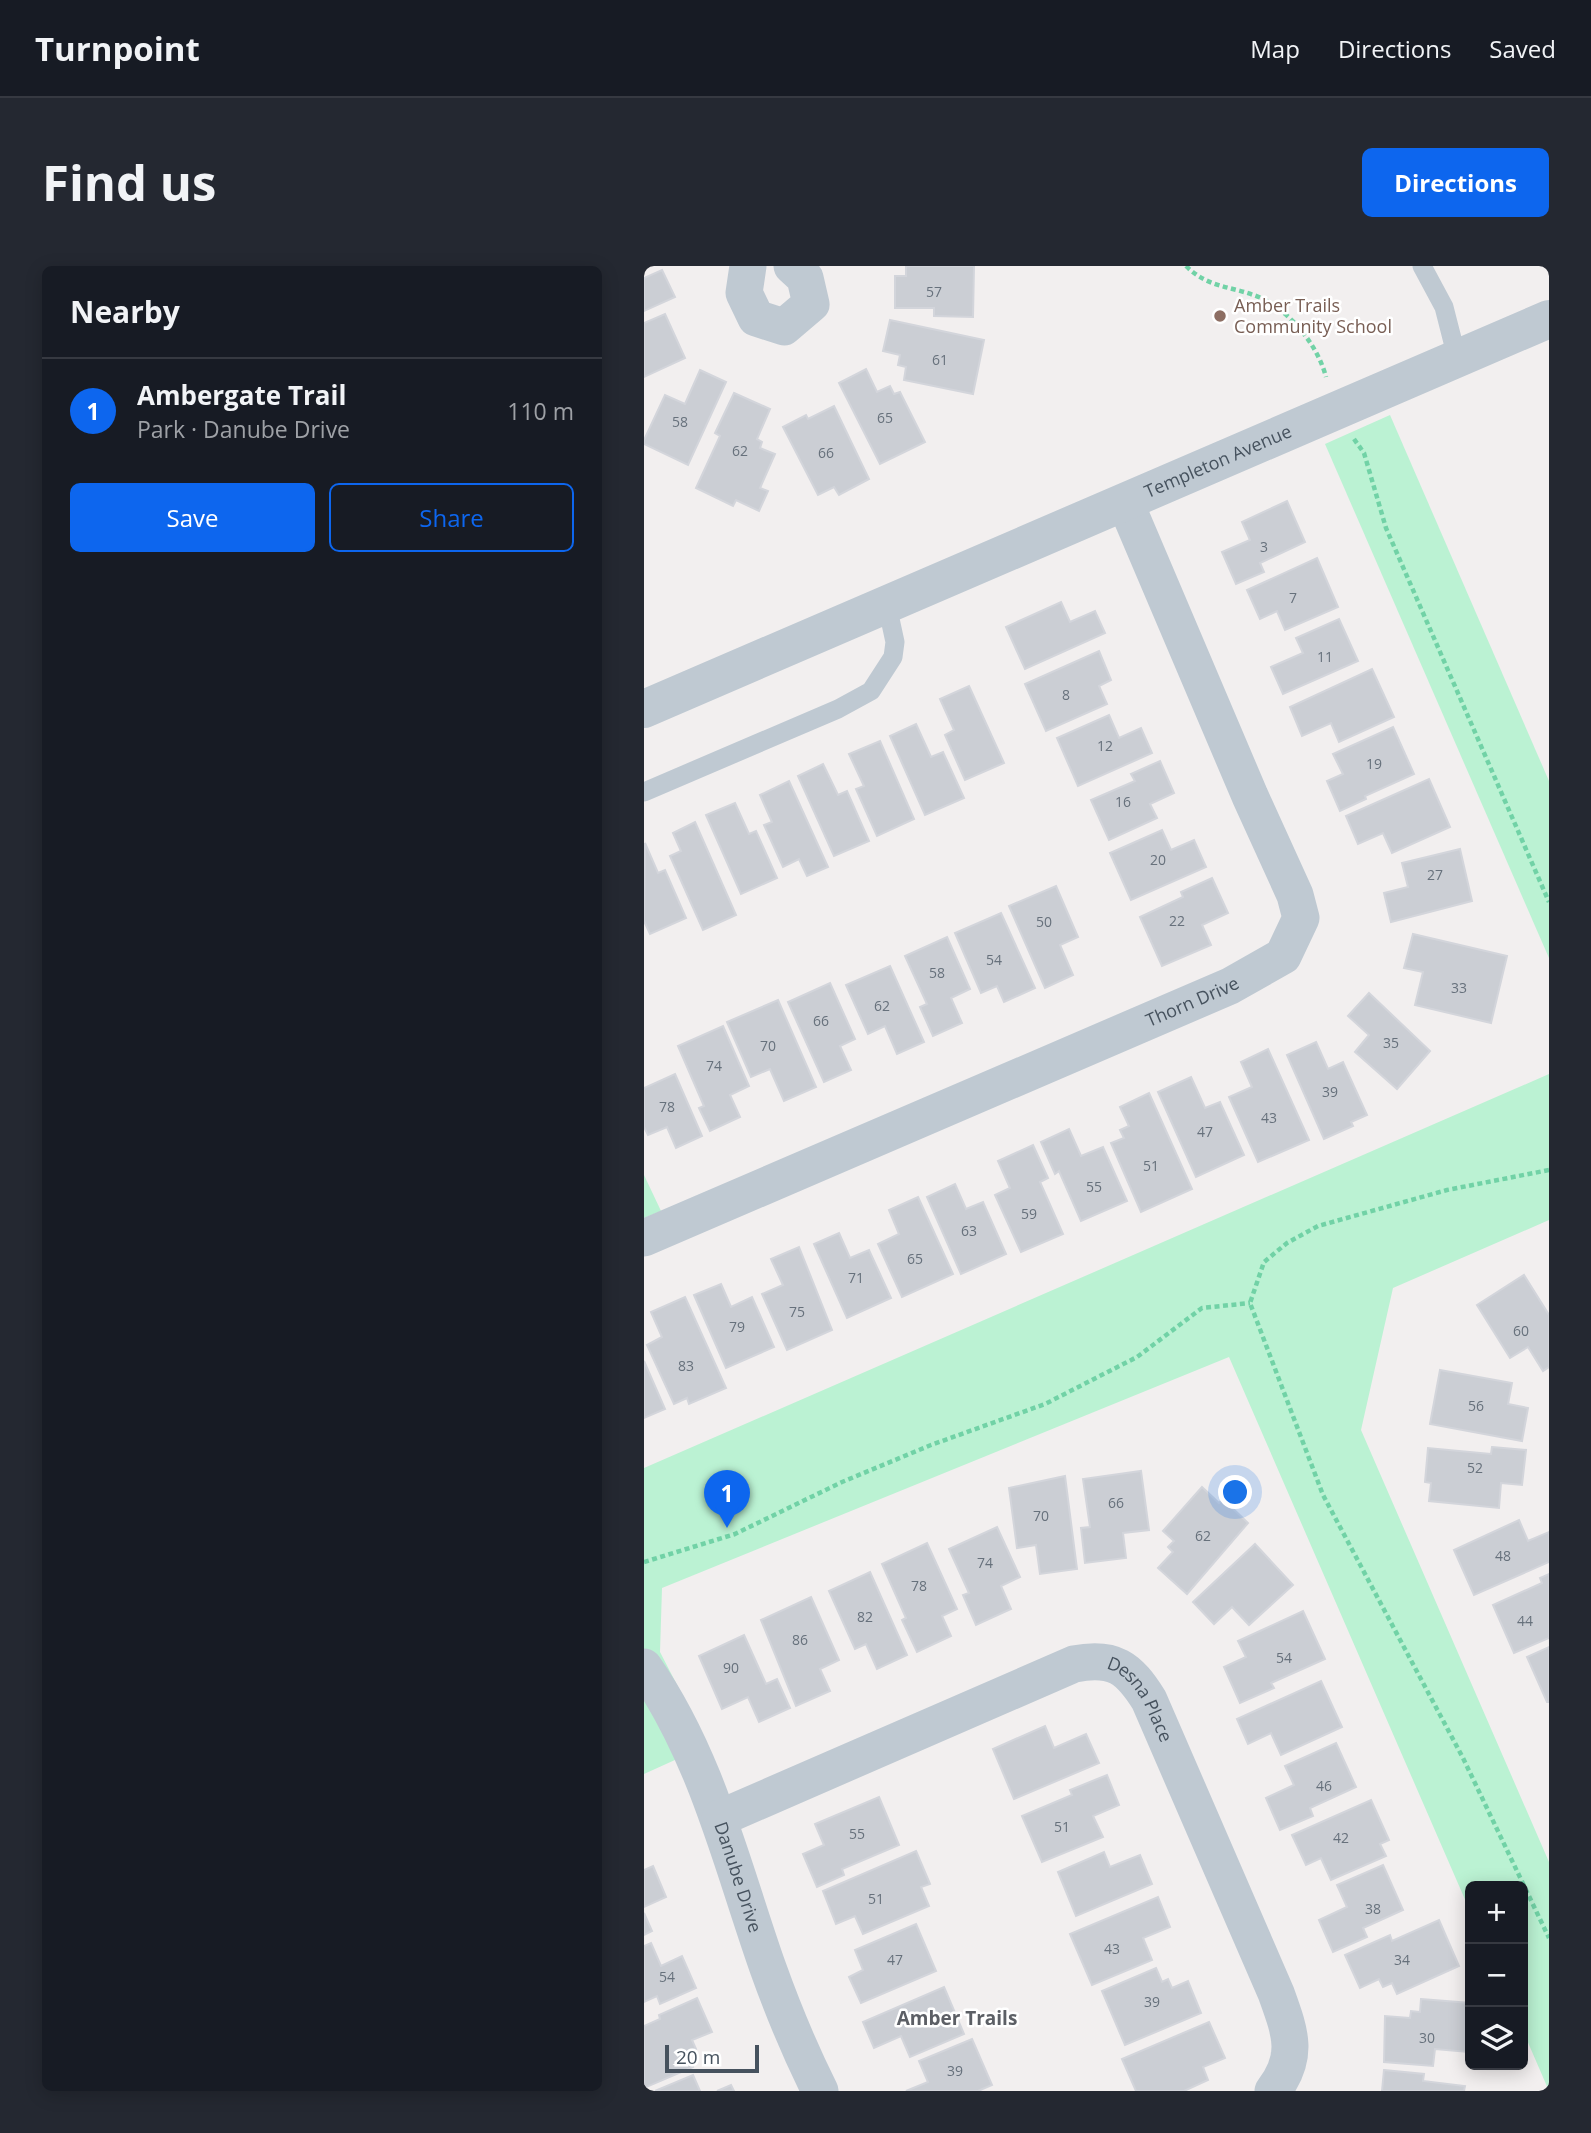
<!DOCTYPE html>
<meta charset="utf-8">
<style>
:root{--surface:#171b24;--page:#242831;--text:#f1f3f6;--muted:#9ea1a6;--line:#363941;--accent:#0d66ee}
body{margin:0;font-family:"Open Sans",sans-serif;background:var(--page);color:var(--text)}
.controls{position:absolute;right:21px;bottom:21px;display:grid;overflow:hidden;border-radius:10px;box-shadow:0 4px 18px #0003}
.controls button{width:63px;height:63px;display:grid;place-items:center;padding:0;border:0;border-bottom:2px solid var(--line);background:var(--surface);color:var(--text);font:35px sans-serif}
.scale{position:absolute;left:21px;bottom:18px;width:94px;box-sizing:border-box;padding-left:7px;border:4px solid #46525e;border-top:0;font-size:19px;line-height:24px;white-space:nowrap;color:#46525e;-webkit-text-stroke:5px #fff;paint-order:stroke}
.you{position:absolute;left:592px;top:1227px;width:24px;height:24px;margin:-18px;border:5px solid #fff;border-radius:50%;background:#1a73e8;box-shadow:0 0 0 10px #1a73e833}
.badge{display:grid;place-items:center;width:46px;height:46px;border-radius:50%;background:var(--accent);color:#fff;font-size:23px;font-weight:700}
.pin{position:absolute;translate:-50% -58px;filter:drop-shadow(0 2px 4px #0008)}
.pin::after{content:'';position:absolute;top:37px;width:24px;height:21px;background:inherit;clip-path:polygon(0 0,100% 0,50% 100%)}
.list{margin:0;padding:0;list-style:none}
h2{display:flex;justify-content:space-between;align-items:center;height:91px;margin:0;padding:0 28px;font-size:30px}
h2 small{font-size:23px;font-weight:400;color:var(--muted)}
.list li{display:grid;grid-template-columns:46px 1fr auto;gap:21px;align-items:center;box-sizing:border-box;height:105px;padding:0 28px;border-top:2px solid var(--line)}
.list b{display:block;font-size:26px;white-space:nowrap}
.list p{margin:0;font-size:23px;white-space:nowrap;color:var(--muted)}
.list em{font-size:23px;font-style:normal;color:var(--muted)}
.actions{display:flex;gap:14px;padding:21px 28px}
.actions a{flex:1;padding:16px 0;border:2px solid var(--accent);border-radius:10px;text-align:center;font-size:24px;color:var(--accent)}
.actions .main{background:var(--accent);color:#fff}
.icon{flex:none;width:38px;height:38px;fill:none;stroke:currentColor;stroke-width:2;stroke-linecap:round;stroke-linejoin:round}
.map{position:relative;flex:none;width:905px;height:1825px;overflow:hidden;border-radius:10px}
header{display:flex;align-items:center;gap:42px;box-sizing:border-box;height:98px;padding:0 35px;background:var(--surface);border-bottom:2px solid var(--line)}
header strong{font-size:33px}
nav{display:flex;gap:38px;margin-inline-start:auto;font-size:24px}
.intro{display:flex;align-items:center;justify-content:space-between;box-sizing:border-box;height:168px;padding:0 42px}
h1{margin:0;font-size:49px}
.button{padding:18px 32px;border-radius:10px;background:var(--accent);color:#fff;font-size:24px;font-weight:700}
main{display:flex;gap:42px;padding:0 42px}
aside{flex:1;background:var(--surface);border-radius:10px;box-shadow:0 4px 18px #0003}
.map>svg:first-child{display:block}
</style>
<header>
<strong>Turnpoint</strong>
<nav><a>Map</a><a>Directions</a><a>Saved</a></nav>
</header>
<div class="intro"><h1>Find us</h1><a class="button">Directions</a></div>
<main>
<aside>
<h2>Nearby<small></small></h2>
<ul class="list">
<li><span class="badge">1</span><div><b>Ambergate Trail</b><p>Park · Danube Drive</p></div><em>110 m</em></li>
</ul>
<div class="actions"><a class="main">Save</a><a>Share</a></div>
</aside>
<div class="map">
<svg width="905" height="1825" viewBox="0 0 905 1825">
<rect width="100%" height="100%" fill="#f2efef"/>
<g fill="#bbf2d3">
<path d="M746 149 905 515V692L681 178Z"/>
<path d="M905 808V954L749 1022 717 1164 905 1596V1825L879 1765V1620H826V1645L585 1091 18 1322 16 1386 64 1479 0 1508V1202Z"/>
<path d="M0 909 17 945 0 952Z"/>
</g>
<g fill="#cbced4" stroke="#d3d5db" stroke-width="2">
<path d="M262 0H330L329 51 290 50V42H251V10H262Z"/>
<path d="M18 4 31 31 0 45V12Z"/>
<path d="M21 48 41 92 0 111V57Z"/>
<path d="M246 54 340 74 329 128 260 114 262 101 254 99 256 89 239 85Z"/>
<path d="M222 103 233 126 246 120 250 128 256 126 281 176 236 198 195 117Z"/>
<path d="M56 104 82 116 44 199 0 178V174L21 129 41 138Z"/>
<path d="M90 127 126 143 113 173 118 176 116 182 131 188 116 222 124 225 115 245 92 234 89 240 52 222 76 170 71 167Z"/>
<path d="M190 140 225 213 195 229 190 221 174 229 139 161 162 149 164 153Z"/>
<path d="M643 235 661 276 616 297 620 306 592 318 578 286 606 274 598 256Z"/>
<path d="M673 292 694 341 641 364 633 345 616 353 603 324Z"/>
<path d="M417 336 426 356 451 345 461 367 381 403 362 361Z"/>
<path d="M695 353 714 395 639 428 627 401 659 387 652 372Z"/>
<path d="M455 385 467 414 455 420 463 438 402 465 381 418Z"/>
<path d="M728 403 750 451 695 476 687 457 658 470 646 441Z"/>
<path d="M325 420 360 497 321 514 301 469 310 464 296 433Z"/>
<path d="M465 449 475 472 497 462 508 487 434 520 413 472Z"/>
<path d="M272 458 287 491 299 486 320 532 281 549 246 470Z"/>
<path d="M749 461 770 508 721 530 722 533 696 545 683 515 699 508 689 488Z"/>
<path d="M236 475 270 553 233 570 212 523 220 520 205 488Z"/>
<path d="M516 495 530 527 506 538 513 552 465 574 447 534 491 515 487 508Z"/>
<path d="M179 498 194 529 203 525 225 575 190 590 154 510Z"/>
<path d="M785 513 806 561 748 587 739 567 714 578 702 550Z"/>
<path d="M145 515 184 601 163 610 155 593 139 601 120 559 128 556 116 529Z"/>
<path d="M91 537 105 568 112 565 133 612 97 628 62 549Z"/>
<path d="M51 556 92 649 59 664 26 590 37 585 29 567Z"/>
<path d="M518 564 527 584 550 574 562 601 487 634 466 587Z"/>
<path d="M1 577 14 607 21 604 42 652 6 668 0 655Z"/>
<path d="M816 583 828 635 747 656 740 627 764 621 758 597Z"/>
<path d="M568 612 584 647 558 659 567 679 518 700 496 651 539 631 537 626Z"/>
<path d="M412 620 434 671 416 679 429 709 401 722 365 640Z"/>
<path d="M357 647 391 722 360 736 353 720 337 727 311 667Z"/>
<path d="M769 668 863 690 847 757 771 739 779 706 760 702Z"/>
<path d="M303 671 326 723 307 732 318 757 289 770 276 741 283 738 261 690Z"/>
<path d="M246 700 280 776 253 788 241 760 224 768 202 719Z"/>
<path d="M186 717 211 773 196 780 207 804 180 816 144 736Z"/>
<path d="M725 727 786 785 753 823 711 786 725 769 704 750Z"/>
<path d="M134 734 172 821 140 835 126 803 107 811 83 756Z"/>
<path d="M79 760 105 820 86 829 96 851 66 865 55 842 60 840 34 780Z"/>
<path d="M672 776 684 803 699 796 723 849 707 856 709 860 680 873 643 789Z"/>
<path d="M624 783 665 874 614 896 585 831 608 821 597 796Z"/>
<path d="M31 808 58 870 32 882 23 861 4 869 0 861V822Z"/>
<path d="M547 811 561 842 576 836 600 889 552 911 514 826Z"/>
<path d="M505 827 548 923 497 946 467 877 480 872 476 864 485 860 476 841Z"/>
<path d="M425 863 437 890 459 881 483 935 437 955 415 905 411 908 397 876Z"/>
<path d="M389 879 404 912 396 916 419 968 377 986 351 929 366 922 354 895Z"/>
<path d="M311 918 322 943 339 936 362 988 317 1008 283 931Z"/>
<path d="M274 931 309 1008 258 1031 234 978 255 968 245 944Z"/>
<path d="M195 967 206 992 225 984 247 1032 203 1052 170 978Z"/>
<path d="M155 981 188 1064 143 1084 118 1028 139 1019 127 993Z"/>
<path d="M880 1009 905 1049V1101L899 1105 884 1081 866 1092 833 1039Z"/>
<path d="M77 1018 87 1041 108 1031 130 1081 82 1102 50 1029Z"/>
<path d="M41 1031 82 1122 45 1138 43 1132 30 1138 3 1079 18 1071 7 1046Z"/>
<path d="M0 1095 21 1143 0 1152Z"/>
<path d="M796 1104 868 1117 864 1138 884 1142 878 1175 786 1158Z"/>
<path d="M848 1181 882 1184 878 1219 857 1217 855 1242 785 1235 787 1217 781 1216 784 1182 847 1188Z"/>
<path d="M497 1205 505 1264 479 1267 482 1292 441 1297 437 1262 446 1261 439 1213Z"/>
<path d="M421 1210 433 1303 396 1308 392 1279 373 1282 365 1222Z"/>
<path d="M558 1221 575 1237 579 1233 604 1257 543 1328 514 1302 529 1286 524 1281 530 1275 519 1265Z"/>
<path d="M875 1254 884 1275 905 1266V1296L830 1329 810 1284Z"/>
<path d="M353 1261 376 1311 357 1320 367 1343 332 1359 319 1329 325 1327 305 1283Z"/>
<path d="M283 1277 313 1343 298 1350 307 1370 273 1386 258 1354 262 1352 238 1298Z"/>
<path d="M611 1278 649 1319 605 1359 588 1341 570 1358 549 1336Z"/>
<path d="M226 1306 263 1389 233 1403 222 1378 211 1383 185 1325Z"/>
<path d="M905 1308V1372L870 1387 849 1339 898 1317 896 1312Z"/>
<path d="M167 1331 195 1394 176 1403 186 1425 152 1440 117 1354Z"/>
<path d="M659 1345 681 1393 627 1417 630 1422 596 1437 580 1401 602 1391 594 1375Z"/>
<path d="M100 1369 122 1418 133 1413 146 1442 115 1456 104 1431 78 1443 55 1390Z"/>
<path d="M905 1381V1436H903L883 1391Z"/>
<path d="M677 1415 698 1461 637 1489 627 1467 604 1478 593 1453Z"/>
<path d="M401 1460 410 1482 442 1468 455 1497 370 1533 349 1483Z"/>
<path d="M692 1477 712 1521 666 1542 669 1550 636 1564 622 1532 650 1519 641 1500Z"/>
<path d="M463 1509 475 1539 449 1550 459 1571 398 1596 378 1550 428 1529 426 1524Z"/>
<path d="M235 1531 255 1579 198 1603 200 1609 173 1621 159 1588 180 1579 171 1558Z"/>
<path d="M727 1534 745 1574 736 1578 742 1590 687 1614 677 1592 662 1599 648 1569Z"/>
<path d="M272 1585 286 1618 277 1621 285 1640 219 1668 211 1650 192 1658 179 1625Z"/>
<path d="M460 1586 466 1601 496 1589 508 1618 432 1650 414 1606Z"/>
<path d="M739 1599 759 1644 719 1662 723 1671 689 1686 675 1654 703 1641 693 1619Z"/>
<path d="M9 1600 22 1631 0 1641V1604Z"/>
<path d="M514 1631 526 1661 499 1672 508 1694 448 1719 426 1668Z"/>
<path d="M0 1647 8 1665 0 1669Z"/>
<path d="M795 1654 815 1700 753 1728 748 1717 739 1721 735 1713 716 1722 701 1689 746 1669 748 1675Z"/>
<path d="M272 1658 292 1705 217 1737 205 1711 219 1704 211 1684Z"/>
<path d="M7 1677 17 1700 38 1690 52 1722 16 1738 13 1730 0 1736V1680Z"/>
<path d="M512 1702 518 1716 524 1713 528 1722 544 1715 557 1747 481 1779 458 1725Z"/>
<path d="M300 1721 320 1768 266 1791 257 1770 230 1782 219 1756Z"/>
<path d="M53 1732 68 1766 48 1774 52 1783 43 1787 49 1801 0 1822V1760L16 1753 15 1749Z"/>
<path d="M777 1733 826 1737 824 1786 791 1783 789 1800 740 1796 741 1750 766 1752 767 1745 776 1746Z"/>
<path d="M565 1756 581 1792 559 1801 564 1814 540 1825H492L478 1793Z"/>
<path d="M328 1773 348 1819 334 1825H262L284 1816 275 1795Z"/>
<path d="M740 1804 780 1808 779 1815 821 1820 820 1825H738Z"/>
<path d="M49 1809 56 1825H11Z"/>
<path d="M87 1819 90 1825H73Z"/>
</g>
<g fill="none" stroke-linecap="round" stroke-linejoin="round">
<g stroke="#71d2a6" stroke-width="4.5" stroke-dasharray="5 3.5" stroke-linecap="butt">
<path d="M542 0C565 23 590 20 617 32 647 46 674 80 682 111"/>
<path d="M710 173 720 187 742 262 905 636"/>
<path d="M905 904 803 924 674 960 643 977 620 996 606 1037 679 1229 819 1492 905 1672"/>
<path d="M0 1296 91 1268 198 1216 287 1179 401 1138 493 1091 558 1042 606 1037"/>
</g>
<g stroke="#bfc9d2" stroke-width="19">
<path d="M778 0 800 41 813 92"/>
<path d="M0 526 194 443 227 425 249 391 251 376 243 339"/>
</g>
<g stroke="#bfc9d2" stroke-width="37">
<path d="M104 0 100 27 112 52 140 61 167 38 161 12 148 0"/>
<path id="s1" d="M0 972 586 720 639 690 657 652 651 629 606 530 481 236"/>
<path id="s2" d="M0 1401C63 1491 88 1600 124 1702 139 1744 156 1785 176 1825"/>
<path id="s3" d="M76 1552 430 1398C470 1390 485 1402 505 1434L632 1727C646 1766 656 1790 629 1825"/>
</g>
<path stroke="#bfc9d2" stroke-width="38" id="s4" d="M0 443 905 53"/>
</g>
<circle fill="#8d6e63" stroke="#fff" stroke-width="2.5" cx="576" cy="50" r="7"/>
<g text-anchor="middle" stroke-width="5" stroke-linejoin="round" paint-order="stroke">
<g font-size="14" fill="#67717c">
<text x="290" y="31">57</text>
<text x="296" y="99">61</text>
<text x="241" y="157">65</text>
<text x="36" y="161">58</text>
<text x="96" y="190">62</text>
<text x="182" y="192">66</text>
<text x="620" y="286">3</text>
<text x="649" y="337">7</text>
<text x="681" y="396">11</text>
<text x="422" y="434">8</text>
<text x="461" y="485">12</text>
<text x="730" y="503">19</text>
<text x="479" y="541">16</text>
<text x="514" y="599">20</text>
<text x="791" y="614">27</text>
<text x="533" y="660">22</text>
<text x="400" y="661">50</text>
<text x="350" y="699">54</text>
<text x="293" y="712">58</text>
<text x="815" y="727">33</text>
<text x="238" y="745">62</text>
<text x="177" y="760">66</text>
<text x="747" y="782">35</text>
<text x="124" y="785">70</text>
<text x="70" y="805">74</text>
<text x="686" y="831">39</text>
<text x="23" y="846">78</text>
<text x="625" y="857">43</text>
<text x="561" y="871">47</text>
<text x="507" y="905">51</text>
<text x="450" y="926">55</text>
<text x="385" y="953">59</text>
<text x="325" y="970">63</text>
<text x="271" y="998">65</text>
<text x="212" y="1017">71</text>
<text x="153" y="1051">75</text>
<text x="93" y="1066">79</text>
<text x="877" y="1070">60</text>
<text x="42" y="1105">83</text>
<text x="832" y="1145">56</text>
<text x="831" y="1207">52</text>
<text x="472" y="1242">66</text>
<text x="397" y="1255">70</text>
<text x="559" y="1275">62</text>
<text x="859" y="1295">48</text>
<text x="341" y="1302">74</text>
<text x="275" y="1325">78</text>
<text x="221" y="1356">82</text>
<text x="881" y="1360">44</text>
<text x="156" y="1379">86</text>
<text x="640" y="1397">54</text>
<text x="87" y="1407">90</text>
<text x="680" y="1525">46</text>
<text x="418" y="1566">51</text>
<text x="213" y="1573">55</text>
<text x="697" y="1577">42</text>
<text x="232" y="1638">51</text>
<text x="729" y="1648">38</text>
<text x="468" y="1688">43</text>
<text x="251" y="1699">47</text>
<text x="758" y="1699">34</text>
<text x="23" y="1716">54</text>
<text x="508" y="1741">39</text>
<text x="783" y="1777">30</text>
<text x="311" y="1810">39</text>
</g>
<g font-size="18" fill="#785e54" stroke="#fff" text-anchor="start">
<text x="590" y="46">Amber Trails<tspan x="590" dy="21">Community School</tspan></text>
</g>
<g font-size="18" fill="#46525e" stroke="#fff">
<text dy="6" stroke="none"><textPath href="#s4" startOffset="625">Templeton Avenue</textPath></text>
<text dy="6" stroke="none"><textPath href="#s1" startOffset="597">Thorn Drive</textPath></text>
<text dy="6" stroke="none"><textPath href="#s3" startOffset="471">Desna Place</textPath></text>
<text dy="6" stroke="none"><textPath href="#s2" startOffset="231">Danube Drive</textPath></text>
</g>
<g font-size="19" font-weight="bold" fill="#5c5f65" stroke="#fff">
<text x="313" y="1759">Amber Trails</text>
</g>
</g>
</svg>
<div class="controls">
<button>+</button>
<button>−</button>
<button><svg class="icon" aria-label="layers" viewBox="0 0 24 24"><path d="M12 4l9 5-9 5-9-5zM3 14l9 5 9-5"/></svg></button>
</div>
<div class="scale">20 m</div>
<div class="you"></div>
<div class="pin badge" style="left:83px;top:1262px">1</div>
</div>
</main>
